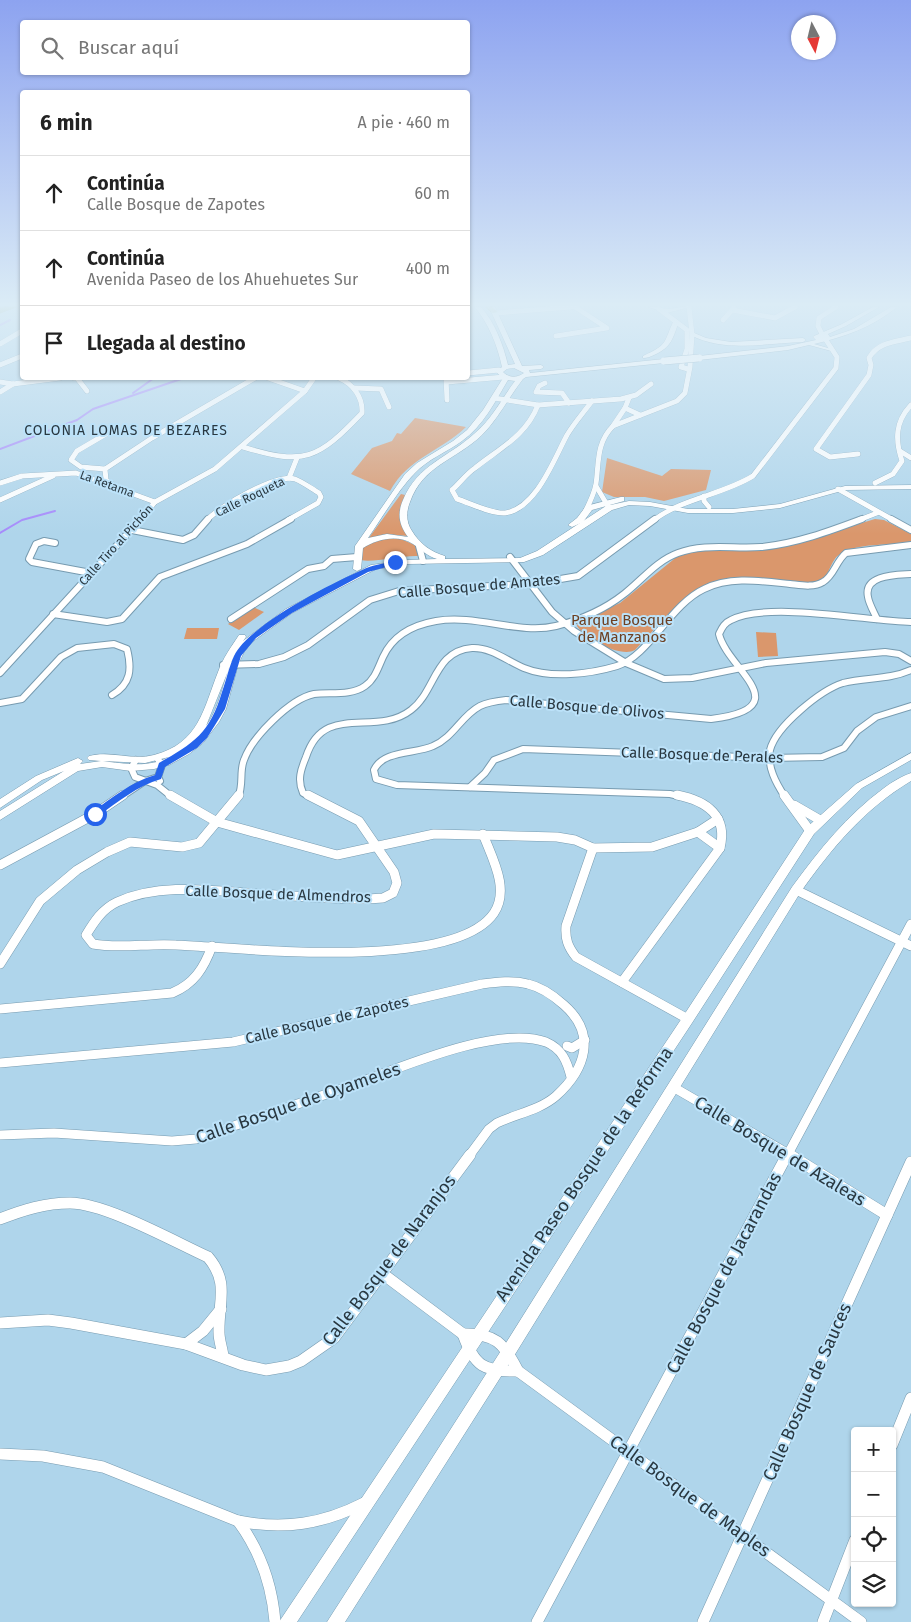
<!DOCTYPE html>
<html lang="es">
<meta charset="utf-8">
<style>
:root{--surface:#fff;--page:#f6f6f6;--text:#222;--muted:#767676;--line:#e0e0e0}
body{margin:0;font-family:"Fira Sans",sans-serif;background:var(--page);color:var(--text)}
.controls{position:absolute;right:15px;bottom:15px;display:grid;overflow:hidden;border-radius:5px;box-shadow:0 1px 4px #0004}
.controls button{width:45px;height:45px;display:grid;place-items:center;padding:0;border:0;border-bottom:1px solid var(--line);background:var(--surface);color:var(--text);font:25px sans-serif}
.compass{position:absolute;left:791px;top:15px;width:45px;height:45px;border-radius:50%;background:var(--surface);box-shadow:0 1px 4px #0004;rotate:173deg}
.stop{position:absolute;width:15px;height:15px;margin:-11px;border:4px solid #2563eb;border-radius:50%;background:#fff}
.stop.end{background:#2563eb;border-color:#fff;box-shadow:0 1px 5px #0008}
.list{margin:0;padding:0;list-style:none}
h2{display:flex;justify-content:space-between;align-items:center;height:65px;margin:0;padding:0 20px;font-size:21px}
h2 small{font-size:16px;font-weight:400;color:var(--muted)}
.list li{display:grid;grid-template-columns:32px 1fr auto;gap:15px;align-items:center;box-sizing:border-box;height:75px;padding:0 20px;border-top:1px solid var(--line)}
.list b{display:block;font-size:19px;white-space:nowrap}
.list p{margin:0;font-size:16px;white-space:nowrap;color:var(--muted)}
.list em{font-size:16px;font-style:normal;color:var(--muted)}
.icon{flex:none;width:28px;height:28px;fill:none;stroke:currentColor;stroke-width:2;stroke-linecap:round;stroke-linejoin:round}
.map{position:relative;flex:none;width:911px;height:1622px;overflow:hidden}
.search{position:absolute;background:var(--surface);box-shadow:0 1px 4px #0004;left:20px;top:20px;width:450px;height:55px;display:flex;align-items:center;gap:12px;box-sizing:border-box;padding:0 18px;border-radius:5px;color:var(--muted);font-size:19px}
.panel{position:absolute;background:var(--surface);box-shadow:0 1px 4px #0004;left:20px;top:90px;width:450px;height:290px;border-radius:5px}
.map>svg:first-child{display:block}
</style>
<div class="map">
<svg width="911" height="1622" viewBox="0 0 911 1622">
<rect width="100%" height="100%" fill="#afd5eb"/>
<g fill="#da976c">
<path d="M415 418 466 427C440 452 409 457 390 491L351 474 372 448 392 441 397 433 401 434Z"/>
<path d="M607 458 662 476 671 469 711 470 706 490 664 501 645 497H614L602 492Z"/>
<path d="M401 494 405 495 400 518 408 536 385 534 368 539Z"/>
<path d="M875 519 884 520 911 534V543C892 545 855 543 840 554 829 561 830 579 817 582 796 586 773 581 752 579 695 573 671 613 635 650 621 658 585 639 577 626L578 622 620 603 679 555 697 551 757 550 785 546Z"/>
<path d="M387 538 401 539 417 546 419 556C402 555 373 563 361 560L362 548 371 542Z"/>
<path d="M253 607 264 612 239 630 228 624Z"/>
<path d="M187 628H219L217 639H184Z"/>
<path d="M756 632 776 633 778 656 758 657Z"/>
</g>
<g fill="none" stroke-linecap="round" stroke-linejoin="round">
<g stroke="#a68afb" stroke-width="2">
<path d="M0 325 10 320"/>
<path d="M133 393 154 378"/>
<path d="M0 449 77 420 93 409 184 378"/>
<path d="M0 533 22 520 55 511"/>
</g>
<g stroke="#779bb0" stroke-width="5.5">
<g id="street-far3">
<path d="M659 309 687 330V349L681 367 688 369"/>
<path d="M732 310 775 318 795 307"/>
<path d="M496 313 571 307"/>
<path d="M723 320 734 308"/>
<path d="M822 334 818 326 819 318 836 307"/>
<path d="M556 336 607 328 575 307"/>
<path d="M0 344 22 331"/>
<path d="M0 365 22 356"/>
<path d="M468 373 499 370"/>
<path d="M74 378H77L87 391"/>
<path d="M268 378 305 391"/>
<path d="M446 378 447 400"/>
<path d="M0 382 13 384 60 378"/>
<path d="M447 382 504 377"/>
<path d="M545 383 539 386 536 392 562 393 569 403"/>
<path d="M354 388 381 389 389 407"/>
<path d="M0 392 13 384"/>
<path d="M494 398 538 405 621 399 636 395 651 384"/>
<path d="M629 398 625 408 640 415"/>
<path d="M538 405C526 436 500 448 475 468 466 474 460 483 452 490L457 499C470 503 491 514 505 513 536 509 554 459 567 435 574 423 584 412 592 401"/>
<path d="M613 426 625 408"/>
<path d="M243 447C305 466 318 459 362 413 363 397 353 384 339 378"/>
<path d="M900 451 911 458"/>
<path d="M858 454 830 457 816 449 869 375 871 365 869 358C878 342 895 342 911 338"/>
<path d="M105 469 81 467 71 460 77 451 106 434"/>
<path d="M289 478 297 458"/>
<path d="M0 483 22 476 76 473 155 502"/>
<path d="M875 483 893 474 902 461C895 440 895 422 911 405"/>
<path d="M115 486 106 480 105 469 152 438 255 378"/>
<path d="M596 486 609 508"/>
<path d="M838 489 893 520"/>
<path d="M704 496V501L709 507"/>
<path d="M0 500 53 476"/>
<path d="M586 510C590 502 594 494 596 484 599 463 596 443 613 426L677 401 685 393 690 367 692 334 689 307"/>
<path d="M140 520 155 502 215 469 305 391 314 378"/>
<path d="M207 520C220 506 277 473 295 479 303 482 312 489 319 493L321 497 318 503 288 520"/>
<path d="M654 520C683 498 722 495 753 476L836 368 837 357 826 340"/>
<path d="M859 520 877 513"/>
</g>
</g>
<g stroke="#779bb0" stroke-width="8">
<g id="street-far2">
<path d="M891 519 911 530"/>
<path d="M132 530 183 540 194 535 208 519"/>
<path d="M55 543 44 541 36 544 29 559 32 562 91 573"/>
<path d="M419 546 423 561"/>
<path d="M510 557 552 612 574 631 626 663 664 679 692 678 766 663 885 652 899 654 911 661"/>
<path d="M53 614 107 622 122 619 160 577 247 544 291 519"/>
<path d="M231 619 308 569 324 566 332 559 357 557"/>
<path d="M877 619C874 612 869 604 868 597 863 574 898 575 911 574"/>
<path d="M223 665 259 664 284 657 308 645 370 600 399 591 531 584 578 576 655 519"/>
<path d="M0 673 141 519"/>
<path d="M0 703 22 699 61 657 77 648 114 644 127 649C132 669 131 684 112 695"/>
<path d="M157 758 162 765 158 777 160 781"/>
<path d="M136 760 131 768 135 777 157 785 172 797"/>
<path d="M470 787 485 773 494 760 523 749 770 758 822 757 844 748 857 731 876 717 911 706"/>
<path d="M121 797 145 781 158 777"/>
<path d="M238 797C244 785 239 772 244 760 252 737 290 699 314 694 330 692 351 696 365 686 375 679 378 668 383 657 393 635 413 625 436 621 477 614 519 635 556 626 580 620 605 609 624 594 642 580 656 561 678 553 704 543 733 549 761 547 795 544 830 531 862 519"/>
<path d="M310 797 303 793C297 780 301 769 306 757 324 701 375 738 411 710 436 691 434 651 472 648 491 647 507 661 524 668 551 679 590 674 617 666 649 656 670 605 704 589 730 576 761 581 790 584 800 585 813 588 823 582 834 576 836 561 846 553L911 545"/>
<path d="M683 797 670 794 397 785 376 779 374 770C383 750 416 754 433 746 454 737 461 716 480 706 488 702 497 701 506 700L711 719C801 708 727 669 719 634 722 628 724 623 731 620 766 601 868 621 911 622"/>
<path d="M785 797C776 783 767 767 770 750 776 726 821 690 843 683 866 677 889 680 911 670"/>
</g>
</g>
<g stroke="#779bb0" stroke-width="10">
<g id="street-far1">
<path d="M170 795 217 822 337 855 434 834 557 837 575 840 593 848 652 847 698 832 718 819"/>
<path d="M308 795 359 821 394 872 397 883 393 893 383 898 368 899C332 899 297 896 261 894 214 891 161 882 117 902 102 909 94 922 86 935L93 944C120 949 148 943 176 945 242 948 454 972 494 913 510 889 492 858 483 834"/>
<path d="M784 795 810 831"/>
<path d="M794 805 820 820"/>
<path d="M698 832 720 848"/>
<path d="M593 848 566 926C565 939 568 947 576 957L688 1019"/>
<path d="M0 865 95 814 123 795"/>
<path d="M796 890 911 946"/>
<path d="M0 964 40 901 77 870 107 852 130 842 182 847 199 843 239 795"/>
<path d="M622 982 720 848C728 816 707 801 677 795"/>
<path d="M0 1009 172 993C194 984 204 968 212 946"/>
<path d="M567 1046 572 1048 585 1040"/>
<path d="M0 1063 233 1042 482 984C497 982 513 980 528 984 541 987 554 996 564 1005 597 1034 586 1069 556 1096 540 1110 516 1114 497 1123L489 1129 469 1156"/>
<path d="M673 1087 792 1156"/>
<path d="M0 1135 54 1133 172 1141 196 1139C246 1122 297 1104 347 1087 395 1070 497 1024 546 1042 562 1049 567 1061 571 1077"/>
<path d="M787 1156 911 924"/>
</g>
</g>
<g stroke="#779bb0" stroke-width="12">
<g id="street">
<path d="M790 1155 887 1215"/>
<path d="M0 1219C23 1210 45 1203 70 1203 105 1203 173 1241 208 1257 230 1283 218 1302 219 1333 219 1340 222 1348 223 1356"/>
<path d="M383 1274 463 1334"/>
<path d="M0 1323 48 1320 71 1323 186 1344 243 1365 266 1370 289 1366 301 1361 334 1338 470 1155"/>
<path d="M463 1334C495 1333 504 1343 518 1371L861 1622"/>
<path d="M463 1334C474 1366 484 1372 518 1371"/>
<path d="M186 1344 203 1331 221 1309"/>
<path d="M892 1445 911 1398"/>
<path d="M0 1454 43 1456 103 1467 238 1521C284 1530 323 1524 364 1503"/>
<path d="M238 1521C261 1552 272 1584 275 1622"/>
<path d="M537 1622 787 1155"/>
<path d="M703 1622 911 1162"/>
<path d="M823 1622 855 1540"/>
</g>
</g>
<g stroke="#779bb0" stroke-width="1">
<g id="secondary">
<path d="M475 307H481C495 323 503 344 508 365L515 364 489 307H495L522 366 541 365 544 367 541 369 529 370 530 373 664 359 667 361 664 363 526 377 523 379C509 397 498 419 482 435 456 460 423 465 410 502 406 512 406 522 412 531 420 544 431 552 445 556V559L520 558 537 551 606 506 629 501 650 502 688 509H733L780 504 845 486 911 485V489L845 490 780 508 733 513H688L650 506 629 505 612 510 543 555 524 562 408 564 376 569 292 613 252 642 244 652 238 665 226 709 219 722 203 743 189 754 169 765 154 769 131 771 102 767 78 771 0 820V811L64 771 42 780 0 808V799L36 776 78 758 83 761 80 764 101 761 89 760 87 758 89 756C110 750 132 761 154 755 199 743 203 710 218 672 223 658 231 647 239 635H245L246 637 243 641 286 609 371 565 408 560 437 559C427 556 422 550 413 544 398 534 377 539 363 548L361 569 357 571 353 569 355 546 405 474 417 463 453 441 467 430 483 410 503 378 496 372 502 367C497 344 489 325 475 307ZM514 368 524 373C517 378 509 378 503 372L507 369ZM508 380 515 381C502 398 492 419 475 433 448 458 418 464 403 500 397 514 399 525 408 537L387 534 368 538C382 518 398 490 415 473 428 459 447 452 462 441 483 426 495 402 508 380ZM234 656C223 679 221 706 206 726ZM169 757C149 768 125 764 103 761L145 763Z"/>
<path d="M649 307C656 306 663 309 669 309 677 308 683 306 690 307L667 313Z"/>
<path d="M873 307H879L846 326 828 334 830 337 854 329 891 307H897C873 327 844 337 814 344L835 350V352L809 345 788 350 699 360 696 358 699 356 788 346 816 340 813 337 814 336 842 324Z"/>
<path d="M674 320 679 321C673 338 672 347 654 355 650 357 647 358 643 358V356C669 344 663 343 674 320Z"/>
<path d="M692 332 706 338 731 342 803 338 806 340 803 342C765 343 726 353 690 335L689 334Z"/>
<path d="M621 497H624V501L592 510 583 522 572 527 568 525 577 518 586 506Z"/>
<path d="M911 753V760L862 788 814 834 692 1023 297 1622H279L684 1015 806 828 856 784Z"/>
<path d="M911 773V781C864 809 831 849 800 893L514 1356 345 1622H327L504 1346 792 887C819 850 847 815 884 788 892 782 902 776 911 773Z"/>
</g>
</g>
<g stroke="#667034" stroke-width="1">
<g id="primary">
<path d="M0 307H8L0 310Z"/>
<path d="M486 307H492L498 312 493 313Z"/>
</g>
</g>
<g stroke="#667034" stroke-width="1">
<path id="highway" d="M5 307H16L0 313V308Z"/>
</g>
<use href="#street-far3" stroke="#fff" stroke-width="5"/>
<use href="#street-far2" stroke="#fff" stroke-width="6"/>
<use href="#street-far1" stroke="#fff" stroke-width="9"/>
<use href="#street" stroke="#fff" stroke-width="11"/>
<use href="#secondary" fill="#fff" fill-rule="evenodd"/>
<use href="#primary" fill="#b7bb81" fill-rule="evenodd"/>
<use href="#highway" fill="#878e2d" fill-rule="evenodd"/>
<g stroke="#779bb0" stroke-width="8" stroke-linecap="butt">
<path id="secondary-bridge" d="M664 361 699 358"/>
</g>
<use href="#secondary-bridge" stroke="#fff" stroke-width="7"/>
</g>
<linearGradient id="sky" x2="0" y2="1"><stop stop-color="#8da3f0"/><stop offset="0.57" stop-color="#dbecf6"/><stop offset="1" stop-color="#dbecf6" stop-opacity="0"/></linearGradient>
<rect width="911" height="534" fill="url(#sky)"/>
<path fill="#2563eb" d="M395 561 398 564 368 572 292 613 256 638 241 656 225 709 207 738 197 748 165 767 161 779C137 786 118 802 98 816H92V812C112 798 131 782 155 775L159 763C194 743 210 733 222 692 226 681 229 667 234 656 249 625 330 584 362 570 372 565 385 563 395 561Z"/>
<g text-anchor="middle" stroke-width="4" stroke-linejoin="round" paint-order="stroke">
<g font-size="12" fill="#293841" stroke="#bce2f9">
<text transform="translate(107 484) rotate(20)" y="4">La Retama</text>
<text transform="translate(250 497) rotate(-26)" y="4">Calle Roqueta</text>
<text transform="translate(116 545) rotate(-48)" y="4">Calle Tiro al Pichón</text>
</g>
<g font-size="14" letter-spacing="1" fill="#293841" stroke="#bce2f9">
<text x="126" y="435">COLONIA LOMAS DE BEZARES</text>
</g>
<g font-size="15" fill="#293841" stroke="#bce2f9">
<text transform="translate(479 586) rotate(-5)" y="5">Calle Bosque de Amates</text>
<text transform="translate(587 707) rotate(5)" y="5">Calle Bosque de Olivos</text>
<text transform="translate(702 755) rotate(2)" y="5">Calle Bosque de Perales</text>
<text transform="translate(278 894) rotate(2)" y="5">Calle Bosque de Almendros</text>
<text transform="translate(327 1020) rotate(-13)" y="5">Calle Bosque de Zapotes</text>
</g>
<g font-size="15" fill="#6d4022" stroke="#bce2f9">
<text x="622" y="625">Parque Bosque<tspan x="622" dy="17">de Manzanos</tspan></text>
</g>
<g font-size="18" fill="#293841" stroke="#bce2f9">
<text transform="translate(298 1103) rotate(-19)" y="6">Calle Bosque de Oyameles</text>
<text transform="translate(780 1151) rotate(31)" y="6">Calle Bosque de Azaleas</text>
<text transform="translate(584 1174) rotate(-56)" y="6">Avenida Paseo Bosque de la Reforma</text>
<text transform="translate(389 1260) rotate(-53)" y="6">Calle Bosque de Naranjos</text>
<text transform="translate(724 1273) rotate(-62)" y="6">Calle Bosque de Jacarandas</text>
<text transform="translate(807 1392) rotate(-66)" y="6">Calle Bosque de Sauces</text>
<text transform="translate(690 1496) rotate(36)" y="6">Calle Bosque de Maples</text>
</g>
</g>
</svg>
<div class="controls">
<button>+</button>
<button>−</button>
<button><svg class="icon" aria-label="locate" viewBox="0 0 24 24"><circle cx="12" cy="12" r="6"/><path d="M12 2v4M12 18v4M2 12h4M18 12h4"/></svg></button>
<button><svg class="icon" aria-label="layers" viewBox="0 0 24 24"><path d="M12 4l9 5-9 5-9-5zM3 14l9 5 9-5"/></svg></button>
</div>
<svg class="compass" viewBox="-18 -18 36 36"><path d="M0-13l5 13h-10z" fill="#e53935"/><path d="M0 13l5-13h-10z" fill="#767676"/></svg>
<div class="stop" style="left:95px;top:814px"></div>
<div class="stop end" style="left:395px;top:562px"></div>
<div class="search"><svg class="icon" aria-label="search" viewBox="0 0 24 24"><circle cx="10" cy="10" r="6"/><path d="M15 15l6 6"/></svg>Buscar aquí</div>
<section class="panel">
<h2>6 min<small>A pie · 460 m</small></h2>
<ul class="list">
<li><svg class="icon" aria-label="ahead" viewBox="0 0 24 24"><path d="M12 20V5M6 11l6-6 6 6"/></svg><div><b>Continúa</b><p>Calle Bosque de Zapotes</p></div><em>60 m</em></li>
<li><svg class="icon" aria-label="ahead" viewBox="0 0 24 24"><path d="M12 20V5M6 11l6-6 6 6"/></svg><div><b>Continúa</b><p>Avenida Paseo de los Ahuehuetes Sur</p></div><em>400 m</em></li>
<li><svg class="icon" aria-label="arrive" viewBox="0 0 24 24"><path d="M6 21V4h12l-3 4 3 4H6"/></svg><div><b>Llegada al destino</b></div></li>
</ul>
</section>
</div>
